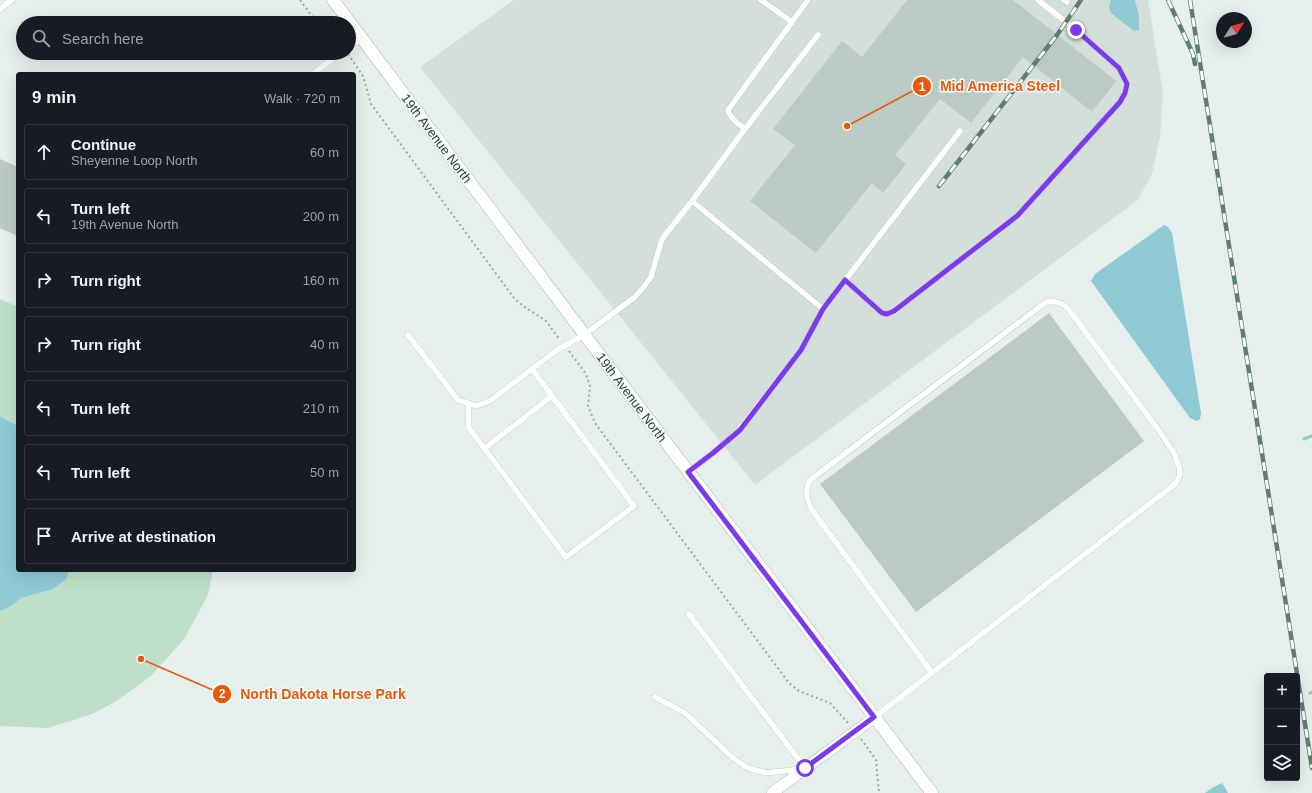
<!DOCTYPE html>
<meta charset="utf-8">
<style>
:root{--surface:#171b24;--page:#20242c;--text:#f1f3f6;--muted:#9ea1a6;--line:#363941}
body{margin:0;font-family:Helvetica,sans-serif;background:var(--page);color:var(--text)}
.controls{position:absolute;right:12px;bottom:12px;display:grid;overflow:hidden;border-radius:4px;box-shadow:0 4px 16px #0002}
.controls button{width:36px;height:36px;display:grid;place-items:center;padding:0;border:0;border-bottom:1px solid var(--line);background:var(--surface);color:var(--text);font:20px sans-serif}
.compass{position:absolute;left:1216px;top:12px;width:36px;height:36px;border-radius:50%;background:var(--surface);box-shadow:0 4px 16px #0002;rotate:53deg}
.stop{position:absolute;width:12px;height:12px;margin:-9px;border:3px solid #7c3aed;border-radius:50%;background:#fff}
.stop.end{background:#7c3aed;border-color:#fff;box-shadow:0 1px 4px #0008}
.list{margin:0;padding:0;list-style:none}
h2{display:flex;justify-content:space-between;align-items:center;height:52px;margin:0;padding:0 16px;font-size:17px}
h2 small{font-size:13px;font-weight:400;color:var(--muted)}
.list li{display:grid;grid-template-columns:26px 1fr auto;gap:12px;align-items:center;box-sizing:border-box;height:56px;margin:0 8px 8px;padding:0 8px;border:1px solid var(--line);border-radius:4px}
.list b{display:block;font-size:15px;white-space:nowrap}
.list p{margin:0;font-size:13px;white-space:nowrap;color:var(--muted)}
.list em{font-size:13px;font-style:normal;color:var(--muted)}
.icon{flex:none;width:22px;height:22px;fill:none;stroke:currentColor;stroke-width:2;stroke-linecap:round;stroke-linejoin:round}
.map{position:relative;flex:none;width:1312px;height:793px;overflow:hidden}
.search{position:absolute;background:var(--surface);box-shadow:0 4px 16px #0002;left:16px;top:16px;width:340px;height:44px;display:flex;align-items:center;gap:10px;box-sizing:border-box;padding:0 14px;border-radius:22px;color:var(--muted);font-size:15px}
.panel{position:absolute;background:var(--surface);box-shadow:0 4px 16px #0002;left:16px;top:72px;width:340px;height:500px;border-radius:4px}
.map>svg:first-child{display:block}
</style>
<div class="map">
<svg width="1312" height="793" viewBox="0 0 1312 793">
<rect width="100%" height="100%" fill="#e6efeb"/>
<path fill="#d4dfda" d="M514 0H1148L1163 93 1160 137 1152 174 1138 200 755 485 420 67Z"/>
<g fill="#bfe0c8">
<path d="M0 299 18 307V426L0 416Z"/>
<path d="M70 570H213L208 595 184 639 151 676 115 702 92 714 48 728 0 726V611L11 606 21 598 36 594 66 579Z"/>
</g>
<g fill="#8ec9d4">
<path d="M1111 0H1135L1139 17V30L1134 31 1111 13 1109 6Z"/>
<path d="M1164 225 1168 227 1172 233 1201 413 1200 419 1197 421 1190 418 1091 281 1095 274Z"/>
<path d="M0 416 18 426V570H70L66 579 53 589 21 598 11 606 0 611Z"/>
<path d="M1222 783 1228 793H1205L1212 788Z"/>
</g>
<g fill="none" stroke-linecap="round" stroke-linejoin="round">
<g stroke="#8ec9d4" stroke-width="3">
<path d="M1304 439 1312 436"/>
<path d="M1310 693 1312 692"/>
</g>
</g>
<g fill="#bbcac4">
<path d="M907 0H1013L1116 81 1092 112 1023 57 971 123 940 99 895 155 906 164 883 193 872 183 816 253 750 201 795 145 773 129 842 41 862 57Z"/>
<path d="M0 159 18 167V236L0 228Z"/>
<path d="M1049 313 1144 441 916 612 820 484Z"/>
</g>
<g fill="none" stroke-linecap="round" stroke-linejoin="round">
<g stroke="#a8b8b2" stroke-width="6">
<g id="lane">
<path d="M761 0 792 22"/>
<path d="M1064 0 1067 2"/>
<path d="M0 9 12 0"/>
<path d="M349 47 362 39"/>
<path d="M313 74 340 53"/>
<path d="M745 129C739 124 730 119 728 110L808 0"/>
<path d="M692 201 745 129 818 35"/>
<path d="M845 280 882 313 887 314 894 311 1017 216 1120 102 1125 93 1127 85 1119 68 1076 30 1038 0"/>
<path d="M823 309 960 131"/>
<path d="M408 335 458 400 476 406 490 401 557 350 584 335 635 297 643 288 651 277 662 239 692 201 823 309 801 350 739 430 713 453 689 472"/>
<path d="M468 403 469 428 566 557 634 506 532 369"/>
<path d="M485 448 552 396"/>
<path d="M689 614 805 768"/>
<path d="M655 697 685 713 733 758 748 768 766 773 801 769"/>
<path d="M875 717 1175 484 1180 475 1179 466 1174 453 1157 428 1067 307C1060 302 1055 301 1046 302L810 480C804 491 807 499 812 510L932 673"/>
</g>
</g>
<g stroke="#a8b8b2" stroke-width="12">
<path id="street" d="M772 793 875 717"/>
</g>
<g stroke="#a4bbb3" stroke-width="13">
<path id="secondary" d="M333 0 587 338 932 793"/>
</g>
<g stroke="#86b3a5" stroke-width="2" stroke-dasharray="2 3" stroke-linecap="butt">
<path d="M300 0 312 16 323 23"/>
<path d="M348 54 363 76 371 104 514 298 522 305 546 321 560 340"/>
<path d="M569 351 586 374 590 386 588 406 595 423 789 683 799 691 830 703 848 723"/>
<path d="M861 739 876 760 879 793"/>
</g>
<use href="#lane" stroke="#fff" stroke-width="5.5"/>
<use href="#street" stroke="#fff" stroke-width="11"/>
<use href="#secondary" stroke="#fff" stroke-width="12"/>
<g stroke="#5f7d75" stroke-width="4.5">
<g id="rail">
<path d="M1168 0 1193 54 1195 64"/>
<path d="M1190 0 1312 768"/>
<path d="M939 186 1057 35 1081 0"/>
</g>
</g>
<use href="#rail" stroke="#f7fbf9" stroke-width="3" stroke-dasharray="9" stroke-linecap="butt"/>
</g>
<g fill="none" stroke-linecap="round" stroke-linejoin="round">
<path stroke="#7c3aed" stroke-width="5" d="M805 768 874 717 688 472 713 453 740 430 801 350 823 309 845 280 882 313 887 314 894 311 1017 216 1120 102 1125 93 1127 84 1119 68 1076 30"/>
</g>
<g text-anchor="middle" stroke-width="3" stroke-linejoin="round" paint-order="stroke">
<g font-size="13" fill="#24423a" stroke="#f7fbf9">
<text transform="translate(437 138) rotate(53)" y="5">19th Avenue North</text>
<text transform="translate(632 397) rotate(53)" y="5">19th Avenue North</text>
</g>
</g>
<path fill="none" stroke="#e8590c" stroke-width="1.5" d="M847 126L922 86M141 659L222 694"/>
<g fill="#e8590c" stroke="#f7fbf9" stroke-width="1.5">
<circle cx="847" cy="126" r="4"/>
<circle cx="141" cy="659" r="4"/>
<circle cx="922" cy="86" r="10"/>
<circle cx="222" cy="694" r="10"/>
</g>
<g font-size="12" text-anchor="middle" font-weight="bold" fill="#fff">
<text x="922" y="91">1</text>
<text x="222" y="698">2</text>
</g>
<g font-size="14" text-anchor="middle" font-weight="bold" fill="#e8590c" stroke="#f7fbf9" stroke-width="3" stroke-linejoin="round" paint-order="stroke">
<text x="1000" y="91">Mid America Steel</text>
<text x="323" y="699">North Dakota Horse Park</text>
</g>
</svg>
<div class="controls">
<button>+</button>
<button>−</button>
<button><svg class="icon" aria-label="layers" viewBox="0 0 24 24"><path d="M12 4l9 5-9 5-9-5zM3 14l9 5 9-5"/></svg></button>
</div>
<svg class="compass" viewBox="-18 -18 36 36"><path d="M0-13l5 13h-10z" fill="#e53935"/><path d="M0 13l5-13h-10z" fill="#9ea1a6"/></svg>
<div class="stop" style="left:805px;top:768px"></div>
<div class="stop end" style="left:1076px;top:30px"></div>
<div class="search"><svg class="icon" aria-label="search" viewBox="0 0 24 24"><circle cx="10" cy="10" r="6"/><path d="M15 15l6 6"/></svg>Search here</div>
<section class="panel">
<h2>9 min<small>Walk · 720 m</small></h2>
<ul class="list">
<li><svg class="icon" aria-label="ahead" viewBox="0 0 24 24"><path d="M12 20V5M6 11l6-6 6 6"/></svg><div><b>Continue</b><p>Sheyenne Loop North</p></div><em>60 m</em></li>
<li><svg class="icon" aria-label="left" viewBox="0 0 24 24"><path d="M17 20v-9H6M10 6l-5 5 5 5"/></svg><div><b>Turn left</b><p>19th Avenue North</p></div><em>200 m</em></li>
<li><svg class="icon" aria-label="right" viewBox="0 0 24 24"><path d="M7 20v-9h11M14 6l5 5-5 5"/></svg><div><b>Turn right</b></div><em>160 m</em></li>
<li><svg class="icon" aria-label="right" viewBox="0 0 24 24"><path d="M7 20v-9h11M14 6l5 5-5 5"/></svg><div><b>Turn right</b></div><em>40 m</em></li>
<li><svg class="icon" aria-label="left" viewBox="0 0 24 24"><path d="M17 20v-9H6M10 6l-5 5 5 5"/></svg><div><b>Turn left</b></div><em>210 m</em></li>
<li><svg class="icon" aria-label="left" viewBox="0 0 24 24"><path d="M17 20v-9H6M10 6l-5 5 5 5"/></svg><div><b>Turn left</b></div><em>50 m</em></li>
<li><svg class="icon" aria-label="arrive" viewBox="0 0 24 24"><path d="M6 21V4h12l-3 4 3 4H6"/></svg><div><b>Arrive at destination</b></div></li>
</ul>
</section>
</div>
